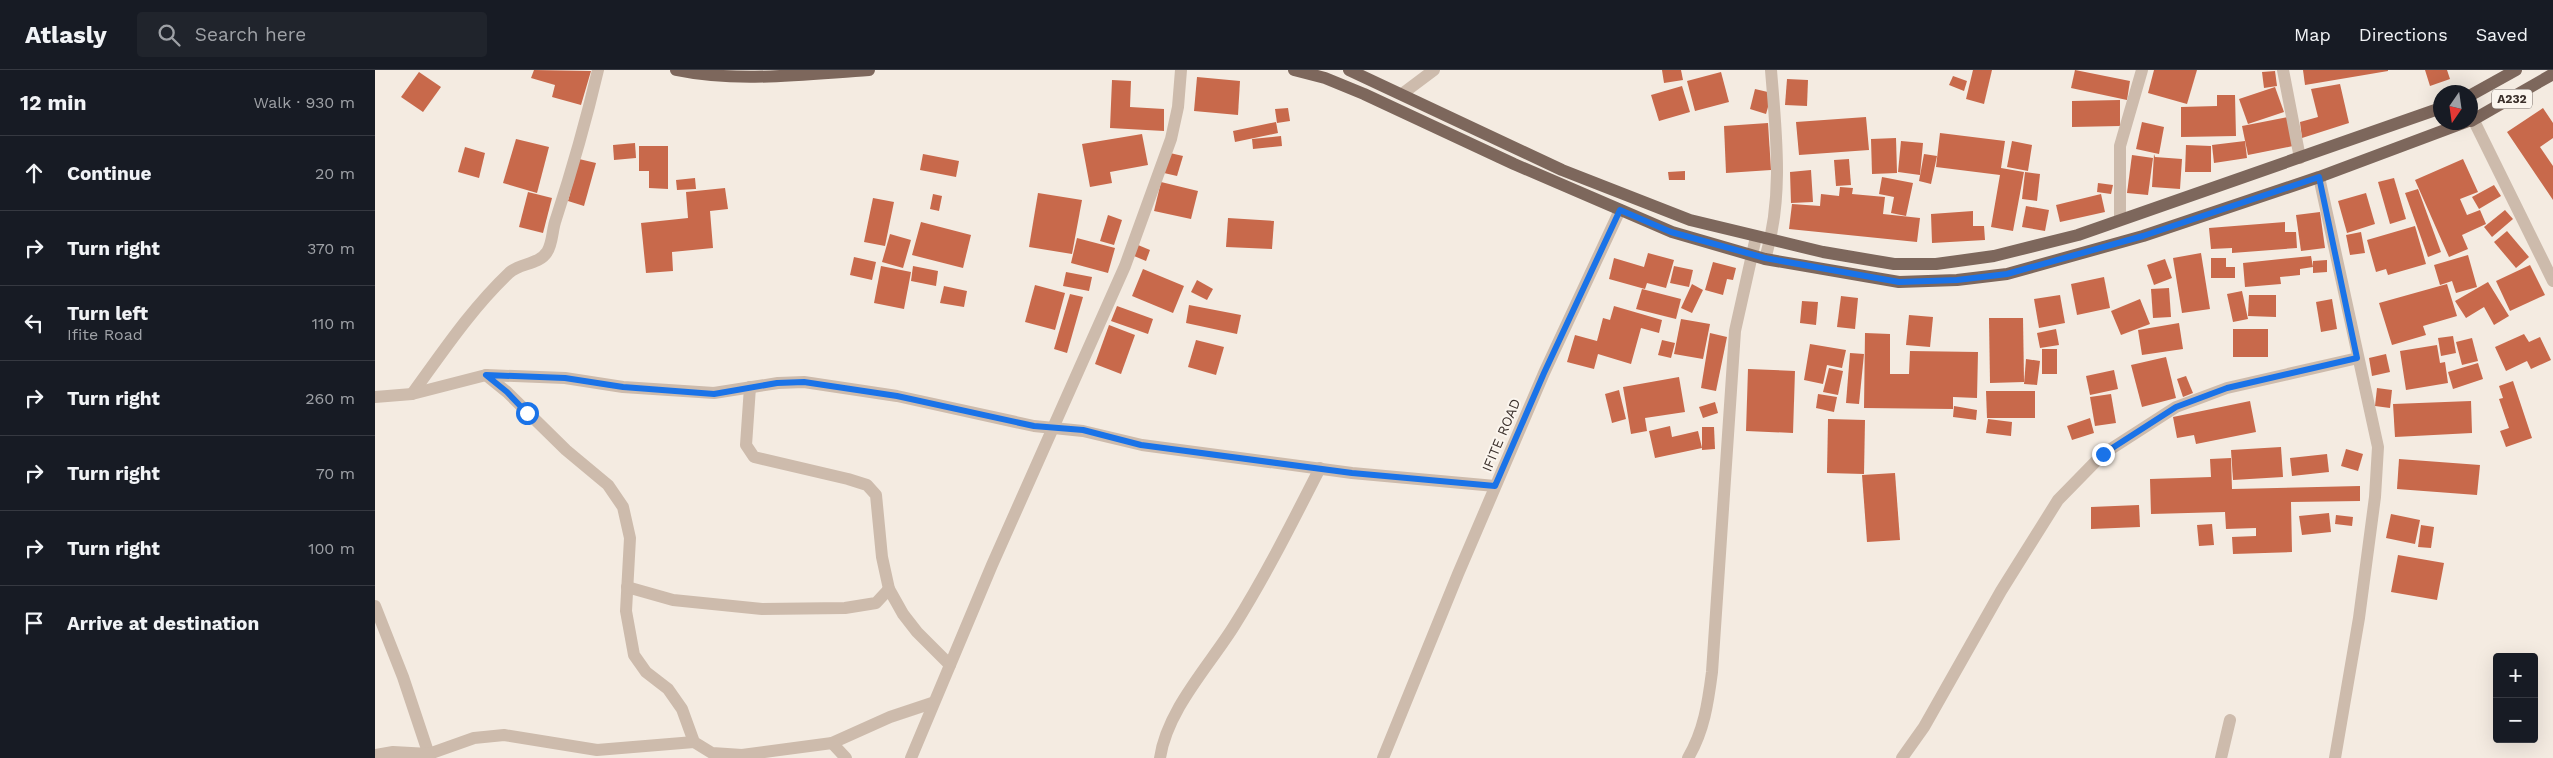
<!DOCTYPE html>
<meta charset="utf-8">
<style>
:root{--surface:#171b24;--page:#20242c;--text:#f1f3f6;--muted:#9ea1a6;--line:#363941}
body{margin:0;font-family:"Work Sans",sans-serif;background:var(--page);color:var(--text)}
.controls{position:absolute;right:15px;bottom:15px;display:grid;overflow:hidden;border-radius:5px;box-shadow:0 5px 20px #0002}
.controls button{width:45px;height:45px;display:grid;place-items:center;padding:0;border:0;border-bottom:1px solid var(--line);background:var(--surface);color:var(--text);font:25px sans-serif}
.compass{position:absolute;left:2058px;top:15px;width:45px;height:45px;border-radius:50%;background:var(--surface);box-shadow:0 5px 20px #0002;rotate:193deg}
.stop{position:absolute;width:15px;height:15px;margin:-11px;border:4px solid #1a73e8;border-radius:50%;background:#fff}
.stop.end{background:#1a73e8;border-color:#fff;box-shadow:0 1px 5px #0008}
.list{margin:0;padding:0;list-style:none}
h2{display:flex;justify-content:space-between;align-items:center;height:65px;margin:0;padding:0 20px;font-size:21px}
h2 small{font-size:16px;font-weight:400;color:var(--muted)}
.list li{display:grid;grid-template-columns:32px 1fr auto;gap:15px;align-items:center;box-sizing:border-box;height:75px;padding:0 20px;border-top:1px solid var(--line)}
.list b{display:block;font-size:19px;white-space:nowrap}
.list p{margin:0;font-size:16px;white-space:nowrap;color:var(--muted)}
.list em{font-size:16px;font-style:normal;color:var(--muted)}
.icon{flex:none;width:28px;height:28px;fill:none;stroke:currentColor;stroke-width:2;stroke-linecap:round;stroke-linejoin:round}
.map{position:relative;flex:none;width:2178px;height:688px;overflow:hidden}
header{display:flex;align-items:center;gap:30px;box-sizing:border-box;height:70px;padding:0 25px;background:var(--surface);border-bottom:1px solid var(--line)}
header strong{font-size:24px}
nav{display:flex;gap:28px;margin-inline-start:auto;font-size:18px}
.search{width:350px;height:45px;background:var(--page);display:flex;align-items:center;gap:12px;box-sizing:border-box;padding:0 18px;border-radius:5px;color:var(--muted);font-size:19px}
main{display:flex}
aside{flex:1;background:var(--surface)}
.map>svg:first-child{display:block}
</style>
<header>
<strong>Atlasly</strong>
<div class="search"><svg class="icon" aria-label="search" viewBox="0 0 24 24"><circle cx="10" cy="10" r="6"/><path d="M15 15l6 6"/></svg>Search here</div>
<nav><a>Map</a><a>Directions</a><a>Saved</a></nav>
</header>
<main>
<aside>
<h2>12 min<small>Walk · 930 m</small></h2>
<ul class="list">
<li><svg class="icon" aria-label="ahead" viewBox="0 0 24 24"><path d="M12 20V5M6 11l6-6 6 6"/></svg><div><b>Continue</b></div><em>20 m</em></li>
<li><svg class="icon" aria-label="right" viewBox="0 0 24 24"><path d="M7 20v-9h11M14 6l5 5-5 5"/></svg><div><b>Turn right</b></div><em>370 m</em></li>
<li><svg class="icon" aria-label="left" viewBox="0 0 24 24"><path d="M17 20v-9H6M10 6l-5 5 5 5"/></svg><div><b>Turn left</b><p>Ifite Road</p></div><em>110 m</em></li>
<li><svg class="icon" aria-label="right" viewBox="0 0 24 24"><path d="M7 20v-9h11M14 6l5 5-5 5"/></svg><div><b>Turn right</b></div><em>260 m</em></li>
<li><svg class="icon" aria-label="right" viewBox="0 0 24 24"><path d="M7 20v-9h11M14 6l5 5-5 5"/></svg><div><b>Turn right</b></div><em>70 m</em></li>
<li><svg class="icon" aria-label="right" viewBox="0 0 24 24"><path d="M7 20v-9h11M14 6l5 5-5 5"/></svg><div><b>Turn right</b></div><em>100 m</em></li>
<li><svg class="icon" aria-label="arrive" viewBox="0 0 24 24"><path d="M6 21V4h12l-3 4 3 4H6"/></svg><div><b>Arrive at destination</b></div></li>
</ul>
</aside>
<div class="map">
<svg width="2178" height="688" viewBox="0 0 2178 688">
<rect width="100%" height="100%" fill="#f4ebe1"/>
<g fill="#c8694b">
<path d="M159 0 216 1 206 35 177 27 180 15 156 8Z"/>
<path d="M1287 0H1306L1308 10 1289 13Z"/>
<path d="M1598 0H1617L1609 34 1591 29Z"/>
<path d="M1700 0 1755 11 1752 30 1696 18Z"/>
<path d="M1779 0H1822L1812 34 1773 23Z"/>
<path d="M1928 0H2013V1L1930 15Z"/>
<path d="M2050 0H2072L2075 9 2055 16Z"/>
<path d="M1900 1 1902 16 1889 18 1887 2Z"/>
<path d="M44 2 66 17 48 42 26 27Z"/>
<path d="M1346 2 1354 32 1320 41 1312 11Z"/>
<path d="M1578 6 1592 11 1589 21 1574 15Z"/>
<path d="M822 7 865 11 863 45 819 41Z"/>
<path d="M1412 9 1433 10 1432 36 1410 35Z"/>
<path d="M737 10 756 11 755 37 789 39V61L735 58Z"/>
<path d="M1965 14 1974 53 1927 68 1925 52 1943 47 1936 19Z"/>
<path d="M1307 16 1315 42 1284 51 1276 25Z"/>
<path d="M1900 17 1909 42 1873 54 1864 29Z"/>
<path d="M1380 19 1397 23 1391 44 1375 39Z"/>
<path d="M1842 25H1860L1861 66 1806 67V37L1842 36Z"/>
<path d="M1745 30V56L1697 57V31Z"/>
<path d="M913 38 915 51 902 53 900 39Z"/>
<path d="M2168 38 2178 53V68L2165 77 2178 96V130L2132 62Z"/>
<path d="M1491 47 1494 80 1424 85 1421 52Z"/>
<path d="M1913 47 1918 76 1873 85 1867 56Z"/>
<path d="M901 52 903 63 860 72 858 61Z"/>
<path d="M1767 52 1789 57 1784 84 1761 79Z"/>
<path d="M1393 53 1396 100 1351 103 1349 56Z"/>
<path d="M1565 63 1630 71 1626 98 1649 102 1638 161 1616 157 1625 105 1561 97Z"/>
<path d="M767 64 773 95 735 102 737 113 715 117 707 74Z"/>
<path d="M906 66 907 76 878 79 877 69Z"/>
<path d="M1521 68 1522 103 1497 104 1496 69Z"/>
<path d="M141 69 174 77 162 123 128 113Z"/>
<path d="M1526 71 1548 73 1545 105 1523 102Z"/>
<path d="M1637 71 1657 75 1653 101 1632 97Z"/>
<path d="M1870 71 1872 88 1839 93 1837 75Z"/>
<path d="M260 73 261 88 239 90 238 75Z"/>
<path d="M1811 75 1836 76V102H1810Z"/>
<path d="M264 76H293V119L274 118V101H264Z"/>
<path d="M90 77 110 83 104 108 83 102Z"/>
<path d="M795 83 808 86 802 106 789 103Z"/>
<path d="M548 84 584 91 581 107 545 100Z"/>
<path d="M1549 84 1562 86 1556 114 1544 111Z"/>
<path d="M1779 84 1780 87 1807 89 1805 119 1777 117Z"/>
<path d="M1757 85 1778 88 1773 125 1752 123Z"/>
<path d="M204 89 221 93 209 136 193 131Z"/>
<path d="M1474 89 1476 115 1461 116 1459 90Z"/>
<path d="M2088 89 2103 122 2085 129 2092 145 2105 140 2111 154 2087 165 2093 179 2074 187 2040 110Z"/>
<path d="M1436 100 1438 132 1416 133 1415 102Z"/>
<path d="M1310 101V110H1294L1293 102Z"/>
<path d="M1650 102 1665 104 1662 131 1647 129Z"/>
<path d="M1507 107 1538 113 1531 146 1516 143 1519 127 1504 124Z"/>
<path d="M320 108 321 119 302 120 301 110Z"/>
<path d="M2019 108 2031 149 2015 154 2003 112Z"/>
<path d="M786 112 823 121 816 149 779 141Z"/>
<path d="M1723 113 1738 115 1736 124 1722 122Z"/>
<path d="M2119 115 2126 126 2104 139 2097 127Z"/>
<path d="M1465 117 1478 118 1477 124 1510 127 1508 144 1545 148 1542 172 1414 159 1417 134 1445 136 1446 124 1464 126Z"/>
<path d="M350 118 353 139 335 141 338 178 297 182 298 201 271 203 266 153 313 148 311 122Z"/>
<path d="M2043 119 2066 182 2053 187 2030 123Z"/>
<path d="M153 122 177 128 168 163 144 157Z"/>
<path d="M663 123 707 130 697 184 654 177Z"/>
<path d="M1991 123 2000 154 1972 163 1963 131Z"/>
<path d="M558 124 567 126 564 141 555 139Z"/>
<path d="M1726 124 1730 142 1685 152 1681 135Z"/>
<path d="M498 128 519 132 510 176 489 172Z"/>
<path d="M1651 136 1674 140 1670 161 1647 157Z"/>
<path d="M2130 140 2138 149 2117 167 2109 157Z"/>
<path d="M1598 141V156H1609L1610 170 1557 173 1556 144Z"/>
<path d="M1945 142 1950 178 1926 181 1921 145Z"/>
<path d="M733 145 747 150 739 175 725 171Z"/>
<path d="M853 148 899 151 897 179 851 177Z"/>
<path d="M546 152 596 165 588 198 537 185Z"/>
<path d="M1910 152V162H1921L1922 178 1857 183V178L1836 179 1834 158Z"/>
<path d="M2040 156 2051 194 2013 205 2011 199 2001 202 1992 170Z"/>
<path d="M2132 161 2154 187 2141 198 2119 172Z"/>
<path d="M1986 162 1990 183 1975 185 1971 165Z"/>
<path d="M515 164 536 170 528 198 507 192Z"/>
<path d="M702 168 740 178 733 203 696 193Z"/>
<path d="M763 175 775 180 771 191 759 186Z"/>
<path d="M1273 183 1299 190 1291 218 1272 213 1270 219 1234 209 1239 188 1269 197Z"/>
<path d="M1826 183 1835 239 1807 243 1798 188Z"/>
<path d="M2093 185 2102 217 2081 223 2077 211 2065 215 2059 195Z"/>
<path d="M1936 186 1938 197 1925 199V205L1905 207 1906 214 1870 217 1868 193Z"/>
<path d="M479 187 501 192 497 210 475 205Z"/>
<path d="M1836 188H1851V197H1860V208H1836Z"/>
<path d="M1790 189 1797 208 1779 215 1772 195Z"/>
<path d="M1952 190V202L1938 203V191Z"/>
<path d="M1338 192 1361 198 1358 210 1352 209 1348 225 1330 220Z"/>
<path d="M2155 195 2170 225 2135 241 2121 211Z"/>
<path d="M506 196 536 202 529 239 499 233Z"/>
<path d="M538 196 563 201 561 216 536 211Z"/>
<path d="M1299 196 1318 200 1314 217 1295 213Z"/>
<path d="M768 199 809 216 798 243 757 226Z"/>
<path d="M691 202 717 207 714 221 688 216Z"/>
<path d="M1729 207 1735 238 1702 245 1696 214Z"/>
<path d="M822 210 838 219 832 230 816 222Z"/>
<path d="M2113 212 2134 246 2119 255 2109 237 2091 248 2080 231Z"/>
<path d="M1317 214 1328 220 1317 243 1306 238Z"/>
<path d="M2072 214 2082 246 2048 256 2051 265 2017 275 2004 233Z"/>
<path d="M660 215 690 223 680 260 650 252Z"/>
<path d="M569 216 592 221 589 237 565 233Z"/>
<path d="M1794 218 1796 247 1778 248 1776 219Z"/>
<path d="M1267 219 1306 229 1301 249 1261 239Z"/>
<path d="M1867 221 1873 249 1858 252 1852 224Z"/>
<path d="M695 224 708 227 692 283 679 279Z"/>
<path d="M1685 225 1690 253 1664 258 1659 229Z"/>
<path d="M1874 225H1901V247L1873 246Z"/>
<path d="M1466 226 1483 228 1480 259 1462 257Z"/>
<path d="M1765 229 1775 254 1746 265 1736 241Z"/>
<path d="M1957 229 1962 259 1946 262 1941 232Z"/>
<path d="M1427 231 1443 232 1441 255 1425 253Z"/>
<path d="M814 235 866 245 862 264 811 253Z"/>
<path d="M742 236 778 249 773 264 736 251Z"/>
<path d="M1239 236 1287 250 1284 263 1266 258 1256 294 1223 284 1219 299 1192 292 1200 265 1222 271 1228 248 1235 250Z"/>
<path d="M1534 245 1558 247 1555 277 1531 275Z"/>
<path d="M1614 248H1648L1649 312 1615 313Z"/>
<path d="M1306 249 1335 254 1328 289 1299 284Z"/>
<path d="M1804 253 1808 279 1767 285 1763 260Z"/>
<path d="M734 255 760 265 746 304 720 294Z"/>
<path d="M1681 259 1684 275 1665 278 1662 263Z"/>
<rect x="1858" y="259" width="35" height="28"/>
<path d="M1335 263 1352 267 1341 321 1326 318Z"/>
<path d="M1490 263 1515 264V304H1534L1535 281 1603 282 1602 328 1578 327V339L1489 338Z"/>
<path d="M2149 264 2154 272 2165 267 2176 290 2156 299 2152 291 2131 301 2120 277Z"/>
<path d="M2078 266 2081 283 2066 286 2063 268Z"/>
<path d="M2097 268 2103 291 2087 295 2081 272Z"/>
<path d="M821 270 849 277 841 305 813 297Z"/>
<path d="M1287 270 1300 273 1296 288 1283 285Z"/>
<path d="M1435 274 1471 280 1467 298 1452 295 1448 314 1429 310Z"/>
<path d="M2062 275 2065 293 2070 292 2073 313 2031 320 2025 281Z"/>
<rect x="1667" y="279" width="15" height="25"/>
<path d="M1475 283 1489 284 1484 334 1471 333Z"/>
<path d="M2011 284 2015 302 1997 306 1994 288Z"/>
<path d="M1791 287 1801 328 1767 337 1756 295Z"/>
<path d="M1651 289 1665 291 1662 315 1649 314Z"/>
<path d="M2103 293 2108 309 2078 319 2073 302Z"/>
<path d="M1454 298 1468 301 1463 325 1448 322Z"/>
<path d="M1373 299 1420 301 1418 363 1371 361Z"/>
<path d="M1739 300 1743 319 1715 325 1711 306Z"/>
<path d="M1811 306 1818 323 1808 327 1802 309Z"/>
<path d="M1304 307 1310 342 1270 348 1272 361 1256 364 1248 317Z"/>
<path d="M2138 311 2157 368 2131 377 2125 361 2134 358 2124 329 2128 328 2124 316Z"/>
<path d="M2002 318 2017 320 2015 338 2000 336Z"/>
<path d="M1244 320 1251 349 1237 353 1230 324Z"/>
<path d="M1611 321H1660V348H1612Z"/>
<path d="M1443 324 1462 327 1459 342 1441 338Z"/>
<path d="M1736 324 1741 353 1720 356 1715 327Z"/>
<path d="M1875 331 1881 362 1821 374 1819 365 1802 368 1798 347Z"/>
<path d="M2096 331 2097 363 2020 367 2018 334Z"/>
<path d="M1340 332 1343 343 1328 348 1324 337Z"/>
<path d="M1579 336 1602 340 1601 350 1578 347Z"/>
<path d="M1715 348 1719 363 1697 370 1692 356Z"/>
<path d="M1453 349 1490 350 1489 404 1452 403Z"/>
<path d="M1613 349 1637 352 1636 366 1611 363Z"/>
<path d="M1295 356 1297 367 1323 361 1327 378 1280 388 1274 361Z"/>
<path d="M1327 357H1339L1340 379 1327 380Z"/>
<path d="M1906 377 1908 407 1858 410 1856 380Z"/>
<path d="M1971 379 1988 384 1983 401 1966 396Z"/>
<path d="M1952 384 1954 402 1917 406 1915 388Z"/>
<path d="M1856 388 1857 419 1985 416V431L1916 432 1917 482 1858 484 1857 467 1881 466V458L1851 459 1850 442 1776 444 1775 409 1836 407 1835 389Z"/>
<path d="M2024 389 2105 395 2102 425 2022 419Z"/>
<path d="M1520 403 1525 470 1492 472 1487 405Z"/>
<path d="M1764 435 1765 457 1716 459V437Z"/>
<path d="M1954 443 1956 462 1927 465 1924 446Z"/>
<path d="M2016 444 2045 450 2040 474 2011 468Z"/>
<path d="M1961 445 1978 447 1977 456 1960 454Z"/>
<path d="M1837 454 1839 475 1824 476 1822 455Z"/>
<path d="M2046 455 2059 457 2056 478 2043 477Z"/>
<path d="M2023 485 2069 493 2062 530 2016 522Z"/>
</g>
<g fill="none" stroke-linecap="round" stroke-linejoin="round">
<g stroke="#cdbbac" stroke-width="12">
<path d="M1908 0 1925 88"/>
<path d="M1027 24 1059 0"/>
<path d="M1944 107 2003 377 2000 427 1984 548 1960 688"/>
<path d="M1745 149V76L1767 0"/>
<path d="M1390 189C1409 127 1401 63 1396 0"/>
<path d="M111 305 132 322 191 380 233 415 248 437 255 468 251 541 259 585 271 602 293 619 307 639 319 672 337 683 367 685 457 673 515 647 557 633"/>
<path d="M375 317 371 375 379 387 473 409 492 415 501 425 507 487 514 519 528 544 542 562 575 595"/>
<path d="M37 324C67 283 96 239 134 203 144 193 164 195 172 182 178 173 177 159 181 149 197 100 211 51 223 0"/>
<path d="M0 327 37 324 111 305 190 308 248 317 339 323 403 313 429 312 522 326 659 356 708 361 767 375 977 403 1120 416"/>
<path d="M252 517 298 530 387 539 470 538 501 533 514 519"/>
<path d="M0 536 28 607 55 688"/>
<path d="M457 673 471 688"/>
<path d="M0 685 18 682 54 684 99 668 129 665 222 680 319 672"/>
<path d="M536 688 617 495 750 196 796 69 803 37 806 0"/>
<path d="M785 688C792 640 834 596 859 556 891 505 918 451 945 398"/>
<path d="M1313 688C1329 661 1333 633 1337 602L1360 261 1381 167"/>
<path d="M1527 688 1549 657 1626 521 1683 430 1728 384 1801 337 1852 318 1983 288"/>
<path d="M1846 688 1855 650"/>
</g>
<g stroke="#cdbbac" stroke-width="12">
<path d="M2096 45 2178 211"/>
<path d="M1008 688 1083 504 1169 303 1245 140"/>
</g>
<g stroke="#7d675c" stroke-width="12">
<path d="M301 0C363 13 431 4 494 0"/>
<path d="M919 0 950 8 989 24 1139 94 1297 162 1390 189 1524 212 1582 210 1632 204 1768 166 1944 107 2091 52"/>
<path d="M974 0 1187 100 1315 150 1448 182 1519 194H1561L1619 186 1703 165 2066 38"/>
<path d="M2096 25 2141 0"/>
<path d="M2096 51 2178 4"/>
</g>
</g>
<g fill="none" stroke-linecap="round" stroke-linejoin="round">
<path stroke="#1a73e8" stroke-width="6" d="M152 343 132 322 111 305 190 308 248 317 339 324 402 313 429 312 522 326 659 356 708 360 766 375 977 403 1120 416 1169 303 1245 140 1296 162 1390 188 1524 212 1582 210 1632 204 1768 166 1944 107 1982 288 1852 318 1801 337 1728 384"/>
</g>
<g text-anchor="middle" stroke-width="4" stroke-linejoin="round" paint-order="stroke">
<rect fill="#fbf5ee" stroke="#756b66" stroke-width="1" x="2117" y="19.5" width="40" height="19" rx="4"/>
<g font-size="12" font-weight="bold" fill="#3b302b">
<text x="2137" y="33">A232</text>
</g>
<g font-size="14" fill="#3b302b" stroke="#fbf5ee">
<text transform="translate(1126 365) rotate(-67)" y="5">IFITE ROAD</text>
</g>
</g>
</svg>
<div class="controls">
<button>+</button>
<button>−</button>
</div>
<svg class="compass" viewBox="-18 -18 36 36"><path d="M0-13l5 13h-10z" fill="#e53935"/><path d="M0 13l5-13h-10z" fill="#9ea1a6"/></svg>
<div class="stop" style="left:152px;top:343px"></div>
<div class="stop end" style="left:1728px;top:384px"></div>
</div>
</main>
